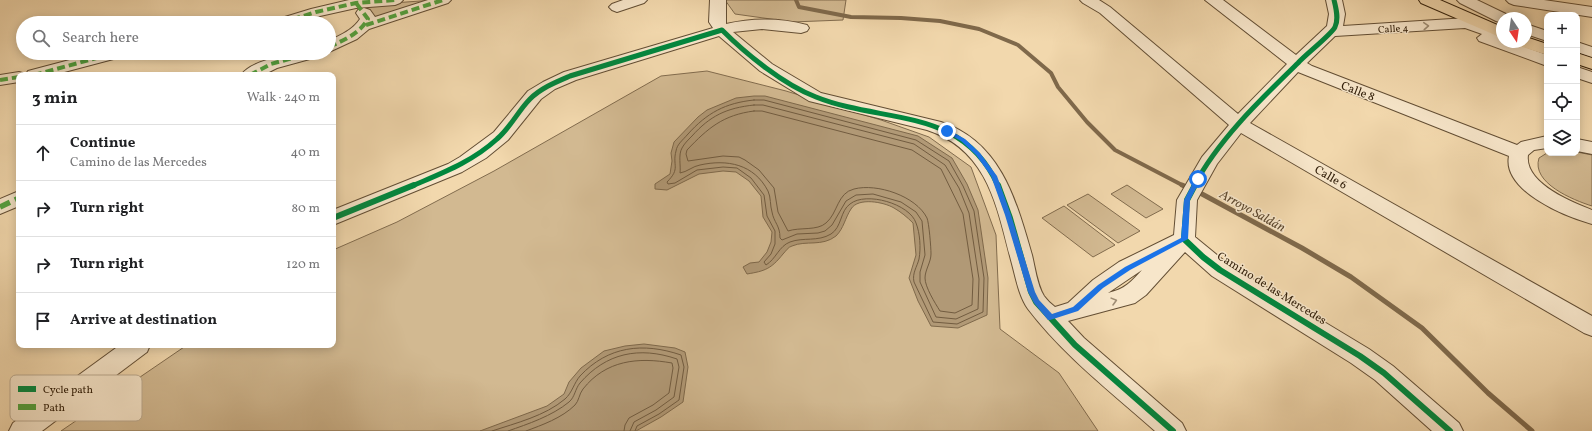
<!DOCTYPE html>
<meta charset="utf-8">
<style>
:root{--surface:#fff;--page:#f6f6f6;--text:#202124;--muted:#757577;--line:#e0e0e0}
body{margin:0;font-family:Vollkorn,serif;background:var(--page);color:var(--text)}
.controls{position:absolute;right:12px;top:12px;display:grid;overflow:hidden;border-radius:8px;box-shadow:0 2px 10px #0003}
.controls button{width:36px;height:36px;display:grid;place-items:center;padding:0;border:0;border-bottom:1px solid var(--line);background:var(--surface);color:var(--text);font:20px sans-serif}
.compass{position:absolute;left:1496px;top:12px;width:36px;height:36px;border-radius:50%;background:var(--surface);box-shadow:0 2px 10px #0003;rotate:167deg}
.stop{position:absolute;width:12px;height:12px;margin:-9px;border:3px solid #1a73e8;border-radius:50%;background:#fff}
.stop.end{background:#1a73e8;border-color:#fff;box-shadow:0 1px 4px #0008}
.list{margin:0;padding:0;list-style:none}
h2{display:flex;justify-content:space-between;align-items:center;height:52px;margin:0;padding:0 16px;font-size:17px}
h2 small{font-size:13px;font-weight:400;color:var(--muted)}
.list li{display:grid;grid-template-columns:26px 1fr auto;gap:12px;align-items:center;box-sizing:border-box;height:56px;padding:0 16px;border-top:1px solid var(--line)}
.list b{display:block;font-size:15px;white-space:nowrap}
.list p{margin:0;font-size:13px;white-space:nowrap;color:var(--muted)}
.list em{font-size:13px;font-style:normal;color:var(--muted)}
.icon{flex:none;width:22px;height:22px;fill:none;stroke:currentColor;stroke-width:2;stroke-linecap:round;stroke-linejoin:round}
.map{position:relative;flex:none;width:1592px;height:431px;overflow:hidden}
.search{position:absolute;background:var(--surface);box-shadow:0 2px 10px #0003;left:16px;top:16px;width:320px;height:44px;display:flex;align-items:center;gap:10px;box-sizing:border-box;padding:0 14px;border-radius:22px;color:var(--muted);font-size:15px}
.panel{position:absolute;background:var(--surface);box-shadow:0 2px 10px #0003;left:16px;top:72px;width:320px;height:276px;border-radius:8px}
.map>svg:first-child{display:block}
</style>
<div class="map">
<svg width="1592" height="431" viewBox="0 0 1592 431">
<rect width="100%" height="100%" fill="#f2d8ad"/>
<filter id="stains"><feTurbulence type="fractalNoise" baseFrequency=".005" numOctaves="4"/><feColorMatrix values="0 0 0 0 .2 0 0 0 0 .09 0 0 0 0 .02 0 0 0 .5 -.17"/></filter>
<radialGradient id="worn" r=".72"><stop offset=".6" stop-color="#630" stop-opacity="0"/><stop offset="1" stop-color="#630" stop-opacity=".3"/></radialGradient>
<g fill="#d2b991" stroke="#826c4e">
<path d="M434 0 376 19 365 5Z"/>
<path d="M725 0H846L843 20 792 22 735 14Z"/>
<path d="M707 71 786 91 881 120 929 137 971 167 996 235 1000 329 1059 373 1098 431H61L187 345H333V250L397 222 494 171 661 76Z"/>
<path d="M1577 152 1592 155V206C1573 200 1531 183 1539 158L1547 153Z"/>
<path d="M1127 185 1163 209 1146 218 1111 194Z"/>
<path d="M1088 194 1140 231 1118 243 1067 205Z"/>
<path d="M1064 206 1115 245 1093 257 1042 218Z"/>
</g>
<g fill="#b19976" stroke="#7f694b">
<path d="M754 96H765L918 136 952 158 967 184 978 210 988 278 987 315 958 328 931 326 918 301 909 278 916 255 913 223C907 217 901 212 894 208 884 202 858 197 851 209 845 218 844 228 836 236 822 247 806 240 792 246 788 247 786 251 783 254 771 269 765 271 747 274L743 267 750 263 759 262 767 252 771 242 772 232 763 217 761 196 749 181 736 172 723 171 699 174 667 190 655 189V184L670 174 672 161 671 153 674 142 698 117 707 110 736 98Z"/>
<path d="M644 344 675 348 685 352 688 367 683 402 661 417 636 431H480L547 406 564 394 569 382 581 368 604 351 625 346Z"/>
</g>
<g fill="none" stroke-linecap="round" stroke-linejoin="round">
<g stroke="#725c40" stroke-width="1">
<path d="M754 100H764L916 140 949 161 963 186 974 211 984 278 983 312 957 324 933 322 914 282C912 273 917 267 919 259 921 248 920 233 916 223 910 204 866 191 850 204 840 211 842 227 831 234 818 242 803 237 790 242 779 246 776 259 766 265L764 262 771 254 775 244V231L767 216 764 195 751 178 737 168 723 167 697 170 675 183 668 184 667 182C681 168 672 166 676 151 677 144 683 140 688 134 707 113 725 103 754 100Z"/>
<path d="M754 105H763L914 144 945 165 959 188 969 213 979 279 978 309 956 319 936 317 920 282V272L925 255 922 221 916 212 901 202 873 194 856 195 846 201 832 225 825 231 818 233 797 234 782 240 780 238C780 225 774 223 772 212 770 206 771 197 768 191 754 164 727 159 700 165 693 166 687 172 680 173 681 166 678 155 682 148 684 144 688 140 692 136 710 116 726 108 754 105Z"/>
<path d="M754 111H762L912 150 941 169 963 214 973 279 972 305 955 313 940 311C935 303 925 287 925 278 925 270 931 262 931 254 931 247 929 223 927 218 916 196 877 183 854 189 837 193 838 213 826 223 817 231 800 227 788 231L778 212 774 188 759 170 745 160 739 157 723 156 688 161 686 154 687 150C708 128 723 115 754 111Z"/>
<path d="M492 431C516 423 545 416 565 399 572 393 574 383 580 376 608 346 643 342 681 355L684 367 679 400 659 414 637 426 635 431"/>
<path d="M508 431C528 424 552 416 569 402 575 397 575 389 580 383 606 353 639 346 677 359L679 367 674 397 656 410 634 422 630 431"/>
<path d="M526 431C542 425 562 418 575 405 579 401 579 394 583 389 606 360 638 357 672 363L673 368 669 393 653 405 629 418 625 425 624 431"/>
</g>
<path stroke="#7f694b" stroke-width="4" d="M796 0 799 7 851 17 901 18 940 21 979 29 1018 45 1051 73 1058 87 1087 122 1115 150 1184 186"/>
<path stroke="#7f694b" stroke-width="5" d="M1182 185 1202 194 1302 248 1351 277 1422 328 1488 393 1532 431"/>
<g stroke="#634e34" stroke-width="2">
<g id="minor">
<path d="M349 0H403L400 3 395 5 356 8 320 16 297 23H273L275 20 311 9Z"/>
<path d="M428 0H451L448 3 369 29 357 39 329 52V41C340 35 353 30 360 19L356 13 358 10 364 8 370 10 375 17Z"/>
<path d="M623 0H647L644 3 617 12 612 10 609 7 612 4Z"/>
<path d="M710 0H726V24C752 18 781 18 807 25L809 28 807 31 801 33 762 29 733 32 772 64 821 93 941 122C1001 142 1016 200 1032 255 1035 267 1037 285 1044 296 1047 300 1051 304 1055 307L1068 303 1093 280 1119 262 1174 235 1177 200 1202 157 1229 125 1100 13 1083 3 1080 0H1099L1110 7 1238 114 1287 64 1205 0H1223L1296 55 1327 26 1329 14 1326 0H1342L1345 14 1343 26 1467 18 1502 30V42H1511L1547 55V66L1479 41 1477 38 1482 34 1465 28 1335 36 1307 63 1312 66 1517 145 1521 142 1547 136V148L1534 150 1528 155C1524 183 1571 202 1592 210V224C1566 217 1502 191 1509 156L1298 72 1250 123 1592 316V336L1584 333 1241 133 1217 164 1197 200 1195 237 1228 264 1369 349 1393 366 1459 423 1463 431H1432L1375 380 1351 363 1212 276 1185 252 1146 295 1135 303 1068 321 1084 338 1182 423 1186 431H1155C1111 392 1063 355 1028 309 1019 296 1016 279 1012 264 997 208 989 150 927 130L809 101 760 71 719 36 576 80 555 89 541 99 508 140 486 158 462 172 333 225V210L448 164 460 157 494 132 528 91 543 82 564 72 713 28 709 22ZM1142 270C1131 282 1125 289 1108 293Z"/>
<path d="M1457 0H1477L1508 15 1510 18H1502V23L1496 21 1460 3Z"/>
<path d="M1506 0H1544L1592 7V17L1514 5 1509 3Z"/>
<path d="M1526 24 1547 31V41L1526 34Z"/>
<path d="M1577 42 1592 47V57L1577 52Z"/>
<path d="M96 53H123L121 57 53 75H19V82L0 85V75L19 72 26 74 28 71Z"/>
<path d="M292 53H319L317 57 277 68 263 75H241C250 62 278 57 292 53Z"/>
<path d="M1577 67 1592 72V83L1577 78Z"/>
<path d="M1577 139 1592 142V154L1577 151Z"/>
<path d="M19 191V206L0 214V199Z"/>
<path d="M120 345H150L147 352 42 431H9L13 423Z"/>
</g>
</g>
<g stroke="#33200b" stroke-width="2">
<g id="major">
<path d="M1419 0H1440L1502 27V38L1421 3Z"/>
<path d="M1526 37 1547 44V55L1519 46 1516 42H1526Z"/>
<path d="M1577 53 1592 58V69L1577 64Z"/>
</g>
</g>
<use href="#minor" fill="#f7e6ca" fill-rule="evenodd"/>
<use href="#major" fill="#f2d8ad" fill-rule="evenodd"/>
<g stroke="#52a23e" stroke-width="4" stroke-dasharray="8 4" stroke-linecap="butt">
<path d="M281 23 316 12 356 3 395 0"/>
<path d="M366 25 443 0"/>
<path d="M329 47C344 40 359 34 368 19L356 3"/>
<path d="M34 75 115 53"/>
<path d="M250 75 271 64 311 53"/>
<path d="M0 80 19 77"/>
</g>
<path stroke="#52a23e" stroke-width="5.5" stroke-dasharray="11 5.5" stroke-linecap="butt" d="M0 207 19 198"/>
<g stroke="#f7e6ca" stroke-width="7">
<g id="cycleway-far1">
<path d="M412 186C442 173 472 162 497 139 511 127 518 111 530 99 541 88 556 82 570 76L722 30C746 54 784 85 816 97 883 124 963 106 998 186"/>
<path d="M1194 186C1218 140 1261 99 1298 63 1305 55 1332 34 1335 27 1339 19 1336 8 1334 0"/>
</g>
</g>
<g stroke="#f7e6ca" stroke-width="9">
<g id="cycleway">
<path d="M998 185 1010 218 1031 292 1036 302 1075 345 1173 431"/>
<path d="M1195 185 1187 200 1184 239 1203 257 1220 270 1360 356 1384 373 1450 431"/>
<path d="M333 218 414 185"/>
</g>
</g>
<use href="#cycleway-far1" stroke="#00873e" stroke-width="5"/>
<use href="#cycleway" stroke="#00873e" stroke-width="6"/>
</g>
<defs><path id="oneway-chevron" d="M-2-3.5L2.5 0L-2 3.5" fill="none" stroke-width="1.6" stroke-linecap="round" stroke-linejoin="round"/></defs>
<g stroke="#9f8d74">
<use href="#oneway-chevron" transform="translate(1426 26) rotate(-4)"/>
<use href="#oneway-chevron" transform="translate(1114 301) rotate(-15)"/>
</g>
<path fill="#1a73e8" d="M945 130H949L965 139 980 153 997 176 1011 215 1035 292 1039 300 1052 314 1073 307 1098 285 1125 267 1181 238 1184 200 1195 179 1198 177 1201 179 1190 200 1188 239 1130 270 1103 288 1078 311 1050 320H1048L1034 303 1028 292 1005 215 991 176 976 155 961 141 945 132Z"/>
<g text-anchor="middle" stroke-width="3" stroke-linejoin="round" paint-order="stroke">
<g font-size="10" fill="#33200b" stroke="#f7e6ca">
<text transform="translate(1393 28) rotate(-4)" y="4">Calle 4</text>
</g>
<g font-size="12" fill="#33200b" stroke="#f7e6ca">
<text transform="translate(1358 91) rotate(21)" y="4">Calle 8</text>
<text transform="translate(1331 177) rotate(30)" y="4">Calle 6</text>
<text transform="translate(1272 288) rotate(32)" y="4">Camino de las Mercedes</text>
</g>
<g font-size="13" font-style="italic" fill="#5f4a30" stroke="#f7e6ca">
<text transform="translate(1253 210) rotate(29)" y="5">Arroyo Saldán</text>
</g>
</g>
<rect x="10" y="375" width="132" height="46" rx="6" fill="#f7e6ca" stroke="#bcab91" stroke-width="1"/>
<rect x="18" y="386" width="18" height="6" fill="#00873e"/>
<rect x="18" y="404" width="18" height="6" fill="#52a23e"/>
<g font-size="11" fill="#33200b">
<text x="43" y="393">Cycle path</text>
<text x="43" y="411">Path</text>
</g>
<rect width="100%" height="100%" filter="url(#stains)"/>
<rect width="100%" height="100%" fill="url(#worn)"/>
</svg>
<div class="controls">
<button>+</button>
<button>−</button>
<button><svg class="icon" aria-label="locate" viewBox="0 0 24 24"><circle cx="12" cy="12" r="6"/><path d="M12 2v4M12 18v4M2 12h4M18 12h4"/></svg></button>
<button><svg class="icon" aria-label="layers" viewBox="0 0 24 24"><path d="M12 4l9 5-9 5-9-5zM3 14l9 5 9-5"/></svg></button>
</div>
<svg class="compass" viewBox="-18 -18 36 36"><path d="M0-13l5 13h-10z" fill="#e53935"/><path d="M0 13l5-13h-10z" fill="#757577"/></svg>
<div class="stop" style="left:1198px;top:179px"></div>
<div class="stop end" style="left:947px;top:131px"></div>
<div class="search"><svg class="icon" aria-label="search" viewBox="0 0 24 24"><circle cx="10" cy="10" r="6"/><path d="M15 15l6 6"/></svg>Search here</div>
<section class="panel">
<h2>3 min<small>Walk · 240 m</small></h2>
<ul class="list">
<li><svg class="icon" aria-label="ahead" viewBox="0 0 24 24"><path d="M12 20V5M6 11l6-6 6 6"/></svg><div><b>Continue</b><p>Camino de las Mercedes</p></div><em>40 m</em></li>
<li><svg class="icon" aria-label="right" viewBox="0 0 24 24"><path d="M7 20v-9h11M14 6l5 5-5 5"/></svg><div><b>Turn right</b></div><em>80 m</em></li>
<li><svg class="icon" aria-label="right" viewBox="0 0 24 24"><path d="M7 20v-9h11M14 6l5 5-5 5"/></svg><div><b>Turn right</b></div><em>120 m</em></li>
<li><svg class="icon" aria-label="arrive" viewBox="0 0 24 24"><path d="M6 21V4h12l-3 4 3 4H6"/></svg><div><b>Arrive at destination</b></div></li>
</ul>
</section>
</div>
